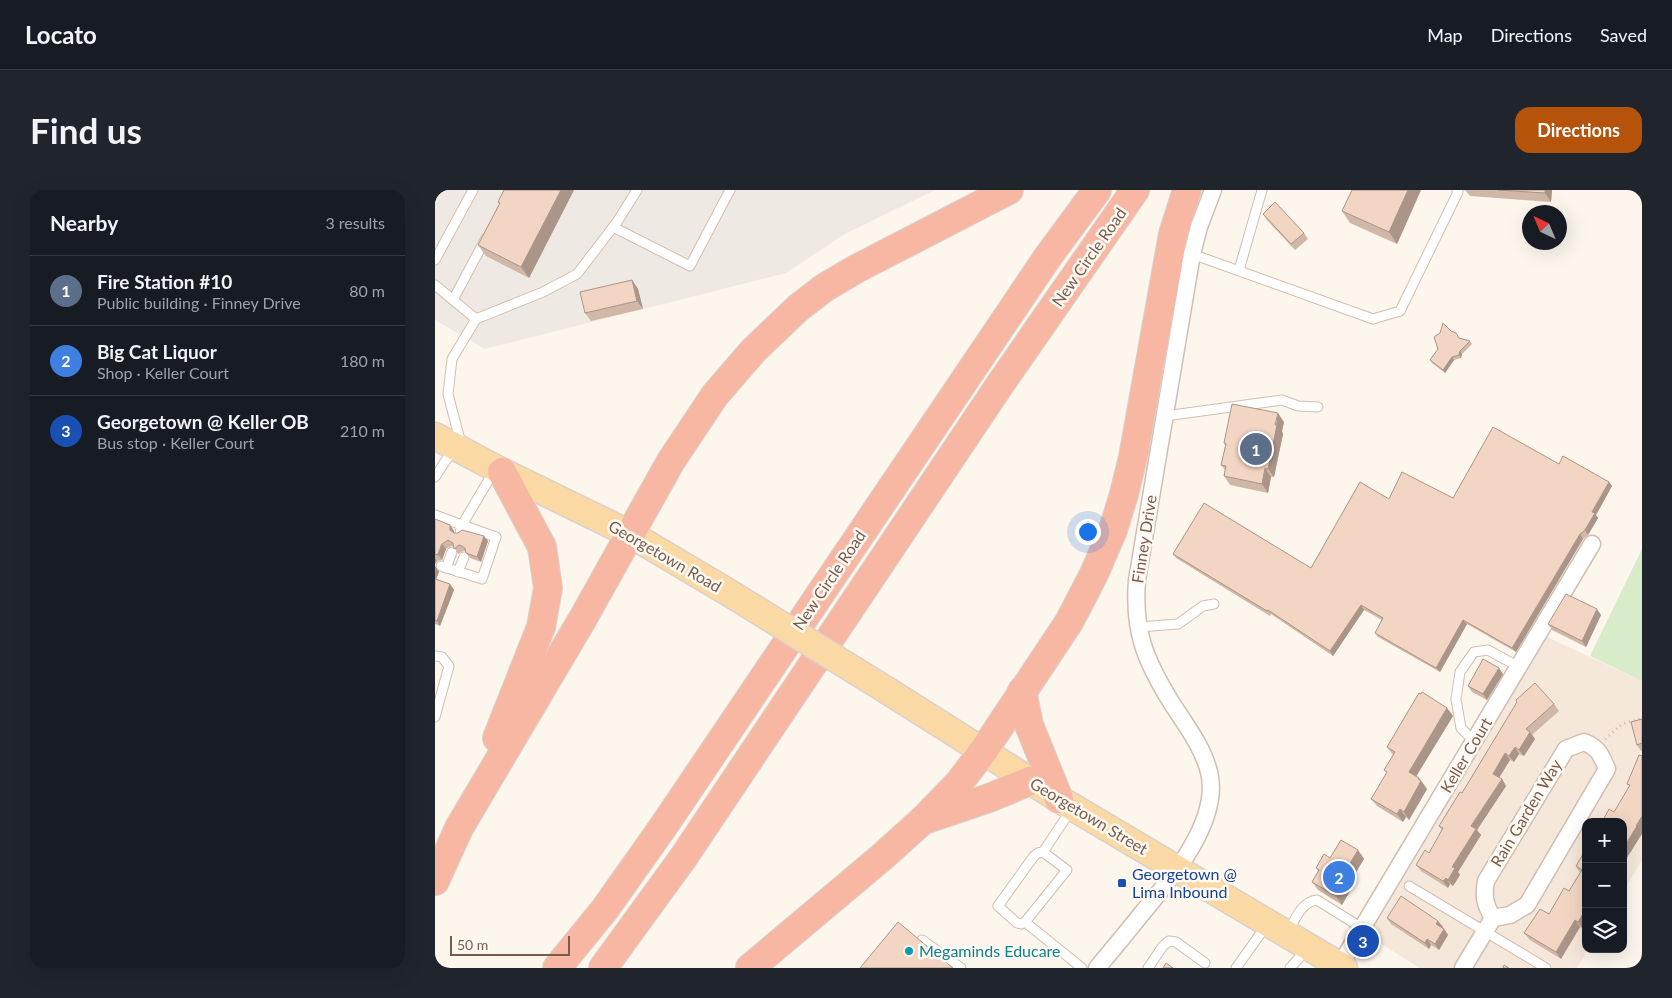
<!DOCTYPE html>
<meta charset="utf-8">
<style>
:root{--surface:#171b24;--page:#20242c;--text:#f1f3f6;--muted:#9ea1a6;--line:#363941;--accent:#b45309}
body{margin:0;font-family:Lato,sans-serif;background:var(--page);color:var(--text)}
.controls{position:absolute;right:15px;bottom:15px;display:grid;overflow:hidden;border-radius:10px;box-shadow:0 5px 20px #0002}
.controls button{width:45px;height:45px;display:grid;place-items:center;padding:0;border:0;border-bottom:1px solid var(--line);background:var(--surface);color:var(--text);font:25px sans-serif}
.compass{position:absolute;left:1087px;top:15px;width:45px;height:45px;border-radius:50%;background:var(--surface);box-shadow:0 5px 20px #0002;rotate:316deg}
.scale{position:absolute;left:15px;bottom:12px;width:120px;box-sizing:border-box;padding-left:5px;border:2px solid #7a5c4d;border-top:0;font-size:14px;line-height:18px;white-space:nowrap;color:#7a5c4d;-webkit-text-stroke:4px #fffaf3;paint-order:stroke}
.you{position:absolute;left:652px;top:341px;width:18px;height:18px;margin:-12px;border:4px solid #fff;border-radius:50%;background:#1a73e8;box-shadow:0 0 0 8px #1a73e833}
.badge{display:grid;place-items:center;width:32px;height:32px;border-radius:50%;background:var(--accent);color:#fff;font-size:16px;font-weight:700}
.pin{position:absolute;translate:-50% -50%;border:2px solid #fff;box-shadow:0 1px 5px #0006}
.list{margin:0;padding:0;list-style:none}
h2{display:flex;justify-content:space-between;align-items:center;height:65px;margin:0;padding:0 20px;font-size:21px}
h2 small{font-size:16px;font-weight:400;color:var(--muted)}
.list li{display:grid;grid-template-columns:32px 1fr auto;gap:15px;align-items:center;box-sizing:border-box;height:70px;padding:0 20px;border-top:1px solid var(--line)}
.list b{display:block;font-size:19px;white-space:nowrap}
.list p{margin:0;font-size:16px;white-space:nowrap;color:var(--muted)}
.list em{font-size:16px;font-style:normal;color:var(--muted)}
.icon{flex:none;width:28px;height:28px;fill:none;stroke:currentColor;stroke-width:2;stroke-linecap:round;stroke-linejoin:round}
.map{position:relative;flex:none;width:1207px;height:778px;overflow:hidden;border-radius:15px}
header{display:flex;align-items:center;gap:30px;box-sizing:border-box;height:70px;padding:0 25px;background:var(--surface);border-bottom:1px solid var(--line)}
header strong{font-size:24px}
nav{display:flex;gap:28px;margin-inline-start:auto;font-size:18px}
.intro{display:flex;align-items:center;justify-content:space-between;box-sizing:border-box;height:120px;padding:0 30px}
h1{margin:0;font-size:35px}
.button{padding:12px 22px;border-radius:15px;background:var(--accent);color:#fff;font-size:18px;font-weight:700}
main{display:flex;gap:30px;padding:0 30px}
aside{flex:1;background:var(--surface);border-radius:15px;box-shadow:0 5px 20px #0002}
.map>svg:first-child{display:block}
</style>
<header>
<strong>Locato</strong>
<nav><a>Map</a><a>Directions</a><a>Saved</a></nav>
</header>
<div class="intro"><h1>Find us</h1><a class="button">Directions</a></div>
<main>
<aside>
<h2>Nearby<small>3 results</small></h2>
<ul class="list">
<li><span class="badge" style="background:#5c6f8a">1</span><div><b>Fire Station #10</b><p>Public building · Finney Drive</p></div><em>80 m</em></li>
<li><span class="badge" style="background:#3f7fe0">2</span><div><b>Big Cat Liquor</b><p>Shop · Keller Court</p></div><em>180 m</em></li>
<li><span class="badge" style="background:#1a4fb4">3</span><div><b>Georgetown @ Keller OB</b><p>Bus stop · Keller Court</p></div><em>210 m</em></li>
</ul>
</aside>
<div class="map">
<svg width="1207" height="778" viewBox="0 0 1207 778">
<rect width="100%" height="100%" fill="#fdf6ec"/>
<path fill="#f5e8da" d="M1110 446 1207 491V671L1188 702V632H1151V759H1153L1142 778H985L933 746Z"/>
<path fill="#efe9e4" d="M0 0H500L410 44 351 83 50 159 0 130Z"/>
<path fill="#d8ecc9" d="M1207 359V491L1155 466Z"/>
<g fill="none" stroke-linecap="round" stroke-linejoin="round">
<g stroke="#d1beb0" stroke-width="11">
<g id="lane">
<path d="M178 37 255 76 295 0"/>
<path d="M757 64 938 129 965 121 1023 2 1022 0"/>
<path d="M0 70 38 0"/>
<path d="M804 80 827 0"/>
<path d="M0 95 41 129"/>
<path d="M18 110 51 48"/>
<path d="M730 226 847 210 863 216 883 217"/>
<path d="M26 254 13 204 17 169 41 129 108 102 142 84 182 32 202 0"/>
<path d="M0 287 19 258"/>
<path d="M0 325 27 335 59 281"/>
<path d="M6 376 47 389 61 347 27 335 25 343"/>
<path d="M11 378 17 362"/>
<path d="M23 382 29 367"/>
<path d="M704 437 743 434 768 416 779 414"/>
<path d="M0 466 7 467 14 476 0 527"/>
<path d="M1039 551 1026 538 1021 509 1025 482 1039 462 1053 460 1084 477"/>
<path d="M636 620 608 662 632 680 590 732 647 778"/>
<path d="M974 696 1111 778"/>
<path d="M590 732 586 734 582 733 563 716 599 666 603 663 608 662"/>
<path d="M853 741C861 729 866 712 882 710L927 738"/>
<path d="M487 750 526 778"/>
<path d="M713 778 728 756 734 751 741 752 770 773"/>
<path d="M801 778 831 736"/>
<path d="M855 778 872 759"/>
</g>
</g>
<g stroke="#d1beb0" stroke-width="19">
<g id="street">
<path d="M1149 552C1164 558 1166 565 1172 579L1092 715 1075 725 1058 728C1050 715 1048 706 1051 691L1131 559Z"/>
<path d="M905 775 1157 354"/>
<path d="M662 778C678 759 693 741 708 722 737 688 786 630 774 582 768 557 750 534 736 512 710 470 698 441 702 390L757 64 764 37 778 0"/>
<path d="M1028 778 1058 728"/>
</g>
</g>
<g stroke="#dad1cd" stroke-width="29">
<g id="primary">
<path d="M0 246 60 278 195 344 296 404"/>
<path d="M453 501 624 609 909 778"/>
</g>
</g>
<g stroke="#dad1cd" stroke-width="30">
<g id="highway">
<path d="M587 501 594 535 624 609"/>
<path d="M62 548 106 437 113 398 107 357 67 282"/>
<path d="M492 629 554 608 595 591"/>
<path d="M0 691 24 638 147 430 236 271 280 205 318 161 363 118 389 98 421 79 574 0"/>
<path d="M122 778 170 719 228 637 612 68 662 0"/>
<path d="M168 778 248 668 566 193 700 0"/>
<path d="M315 778 447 667 488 630 524 593 549 560 634 432 659 384 678 340 689 304 698 267 738 44 752 0"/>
</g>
</g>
<path stroke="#d9b8a5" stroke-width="3" stroke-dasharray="1 4" stroke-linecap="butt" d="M1170 549 1187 534 1207 528"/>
<use href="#lane" stroke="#fff" stroke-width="9"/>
<use href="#street" stroke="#fff" stroke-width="16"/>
<use href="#primary" stroke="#fbd9a5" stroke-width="26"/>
<use href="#highway" stroke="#f7b7a3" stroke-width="28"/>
<g stroke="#dad1cd" stroke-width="29" stroke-linecap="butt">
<path id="primary-bridge" d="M296 404 453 501"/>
</g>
<use href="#primary-bridge" stroke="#fbd9a5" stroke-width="26"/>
</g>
<g fill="#d1b7a8">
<path d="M69 0H139L94 88 51 66 43 55 64 14 63 12Z"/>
<path d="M986 0 962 54 915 33 907 21Z"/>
<path d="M1030 0H1117L1116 12 1035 6Z"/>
<path d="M828 24 869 43 873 49 860 60 832 30Z"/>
<path d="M197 90 203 99 208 119 156 131 150 123Z"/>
<path d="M1016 141 1024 148 1035 151 1037 154 1027 164 1026 168 1019 170 1010 183 997 173 995 170Z"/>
<path d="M849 232 847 241 848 244 839 287H836L833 303 795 295 789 286 790 280 786 275 790 256 789 253Z"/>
<path d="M1124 274 1174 292 1177 296 1161 325 1163 328 1153 345 1148 349 1081 462 1032 434 1005 482 943 447 940 443 947 430 929 420 898 466 836 424 835 426 741 368 738 364 876 378 954 309 1018 308Z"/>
<path d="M0 329 19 341V343L53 351 46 372 35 368 31 363V361H28L23 364 19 357 16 356 11 359 7 370 2 371 0 374V376L4 382 1 389 15 394 19 400 5 436 0 434Z"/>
<path d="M1166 425 1151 457 1117 440 1113 434Z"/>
<path d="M1068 484 1052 510 1037 502 1033 496Z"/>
<path d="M1082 512 1119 514 1124 521 1097 545 1100 549 1089 566 1084 564 1079 572 1075 570 1064 588 1067 589 1071 596 1042 640 1046 645 1023 682 1025 685 1018 696 1015 694 1013 698 986 681 981 675 994 663 1007 640 1004 636 1027 603Z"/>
<path d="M1012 518 1018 526 981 586 984 588 992 599 974 630 971 627 968 632 942 616 936 609 952 583 949 580 958 565 952 557Z"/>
<path d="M1207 529V560L1206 561 1202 555Z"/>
<path d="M1151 659V734L1148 739 1145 737 1126 769 1095 750 1089 743 1114 724 1134 701 1145 683 1141 676Z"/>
<path d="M923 660 929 669 912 697 915 701 907 715 883 700 877 692 883 681 881 678 895 668Z"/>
<path d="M952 728 1003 731 1008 737 1007 738 1009 739 1013 745 1004 760 996 755 994 759 956 734Z"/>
</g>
<g fill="#aa9588">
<path d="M126 0H139L94 88 86 77Z"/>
<path d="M973 0H986L962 54 954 42Z"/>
<path d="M1110 0H1117L1116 12 1110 3Z"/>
<path d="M197 90 203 99 208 119 202 111Z"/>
<path d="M1025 161 1027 164 1026 168 1024 165Z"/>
<path d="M1017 167 1019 170 1010 183 1008 180Z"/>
<path d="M843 223 849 232 847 241 848 244 839 287 833 279Z"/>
<path d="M830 278 836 287 833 303 827 294Z"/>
<path d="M1174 292 1177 296 1161 325 1163 328 1153 345 1150 340 1157 322Z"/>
<path d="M15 335 19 341V345L15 340Z"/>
<path d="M1145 344 1148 349 1081 462 1077 458Z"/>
<path d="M49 346 53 351 46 372 42 367Z"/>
<path d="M7 354 11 359 7 370 3 364Z"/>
<path d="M0 368 2 371 0 374V376L4 382 0 392Z"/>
<path d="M15 394 19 400 5 436 2 431Z"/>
<path d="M926 415 929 420 898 466 895 461Z"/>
<path d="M1162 419 1166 425 1151 457 1147 451Z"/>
<path d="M1028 430 1032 434 1005 482 1001 478Z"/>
<path d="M1064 478 1068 484 1052 510 1048 504Z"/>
<path d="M1012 518 1018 526 979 590 974 582Z"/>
<path d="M1095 542 1100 549 1089 566 1084 560Z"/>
<path d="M1080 557 1084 564 1079 572 1074 566Z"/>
<path d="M1070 563 1075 570 1062 591 1058 584Z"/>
<path d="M984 588 992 599 974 630 969 622Z"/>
<path d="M1067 589 1071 596 1042 640 1046 645 1023 682 1025 685 1018 696 1013 690 1017 677 1036 636Z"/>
<path d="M965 619 971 627 968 632 962 624Z"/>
<path d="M1207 626V644L1188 674V659Z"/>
<path d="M923 660 929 669 912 697 915 701 907 715 901 706 905 690Z"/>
<path d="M1011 688 1015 694 1013 698 1008 691Z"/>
<path d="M1151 719V734L1148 739 1143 732Z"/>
<path d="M1140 730 1145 737 1126 769 1121 762Z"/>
<path d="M1003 731 1008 737 1006 740 1001 734Z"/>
<path d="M1009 739 1013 745 1004 760 1000 754Z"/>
<path d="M992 749 996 755 994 759 990 753Z"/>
</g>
<g fill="#f3d5c3" stroke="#aa9588">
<path d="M69 0H126L86 77 43 55 65 13 63 12Z"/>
<path d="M917 0H973L954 42 907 21Z"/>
<path d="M1063 0H1110V3Z"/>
<path d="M840 12 869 43 856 54 828 24Z"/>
<path d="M197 90 202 111 150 123 145 102Z"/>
<path d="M1008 133 1016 141 1021 143 1024 148 1035 151 1025 161 1024 165 1017 167 1008 180 995 170 1003 159 999 147 1005 143Z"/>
<path d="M797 214 843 223 840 235H842L833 279 830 278 827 294 789 286 791 276 786 275 791 254 789 253Z"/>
<path d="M1058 237 1124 274 1128 266 1174 292 1157 322 1160 323 1150 340 1145 344 1077 458 1028 430 1001 478 940 443 948 428 926 415 895 461 833 420 832 421 738 364 769 313 876 378 925 292 954 309 967 282 1018 308Z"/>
<path d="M0 329 15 335V340L19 343H23L27 340 49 346 42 367 31 363 30 358 27 356 24 355 19 359 18 353 13 350 7 354 3 364 0 365Z"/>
<path d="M0 389 15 394 2 431 0 430Z"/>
<path d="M1131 404 1162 419 1147 451 1113 434Z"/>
<path d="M1048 469 1064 478 1048 504 1033 496Z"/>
<path d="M1100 493 1119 514 1091 539 1095 542 1084 560 1080 557 1074 566 1070 563 1058 584 1067 589 1036 636 1041 639 1017 677 1020 678 1013 690 1011 688 1008 691 981 675 990 660 994 663 1008 638 1004 636 1025 602 1027 603 1082 512 1081 510Z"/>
<path d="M987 502 1012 518 974 582 984 588 983 589 986 591 969 622 965 619 962 624 936 609 952 582 949 580 960 562 952 557 984 503 986 504Z"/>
<path d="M1207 529V553L1202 555 1196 532Z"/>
<path d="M1204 565 1207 566V626L1201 636H1202L1188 659V632H1167L1174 619 1179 622 1195 595 1192 594Z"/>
<path d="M906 650 923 660 905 690 909 692 901 706 877 692 884 680 881 678 889 664 895 668Z"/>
<path d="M1151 659V719L1143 732 1140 730 1121 762 1089 743 1105 719 1114 724 1129 698 1134 701 1147 680 1141 676Z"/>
<path d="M966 706 1003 731 1001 734 1009 739 1000 754 992 749 990 753 952 728Z"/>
<path d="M463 732 518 778H425Z"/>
<path d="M731 773 738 778H728Z"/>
<path d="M1069 775 1074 778H1068Z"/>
</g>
<rect fill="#1a4fb4" stroke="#fffaf3" stroke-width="2" x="682" y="688" width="10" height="10" rx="2.5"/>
<circle fill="#0f9aa8" stroke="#fffaf3" stroke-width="2" cx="474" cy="761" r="5"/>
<g text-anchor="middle" stroke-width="5" stroke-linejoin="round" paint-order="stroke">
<g font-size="16" fill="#7a5c4d" stroke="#fffaf3">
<text transform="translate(654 67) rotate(-55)" y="6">New Circle Road</text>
<text transform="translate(709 349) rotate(-81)" y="6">Finney Drive</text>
<text transform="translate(230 366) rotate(30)" y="6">Georgetown Road</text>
<text transform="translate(394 390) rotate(-56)" y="6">New Circle Road</text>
<text transform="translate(1031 565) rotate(-59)" y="6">Keller Court</text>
<text transform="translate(1091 623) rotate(-59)" y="6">Rain Garden Way</text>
<text transform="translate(654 626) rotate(31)" y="6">Georgetown Street</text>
</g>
<g font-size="16" fill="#164399" stroke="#fffaf3" text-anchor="start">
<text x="697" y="690">Georgetown @<tspan x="697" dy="18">Lima Inbound</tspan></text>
</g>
<g font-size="16" fill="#0d838f" stroke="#fffaf3" text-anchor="start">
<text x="484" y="767">Megaminds Educare</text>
</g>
</g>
</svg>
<div class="controls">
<button>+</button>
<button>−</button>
<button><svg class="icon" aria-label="layers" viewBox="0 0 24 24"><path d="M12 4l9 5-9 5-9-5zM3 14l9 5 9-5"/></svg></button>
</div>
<svg class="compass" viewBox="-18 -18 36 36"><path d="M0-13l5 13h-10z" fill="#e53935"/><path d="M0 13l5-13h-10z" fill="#9ea1a6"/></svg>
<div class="scale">50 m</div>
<div class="you"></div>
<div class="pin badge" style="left:821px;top:259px;background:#5c6f8a">1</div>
<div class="pin badge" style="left:904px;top:687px;background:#3f7fe0">2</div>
<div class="pin badge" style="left:928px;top:751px;background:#1a4fb4">3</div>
</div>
</main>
